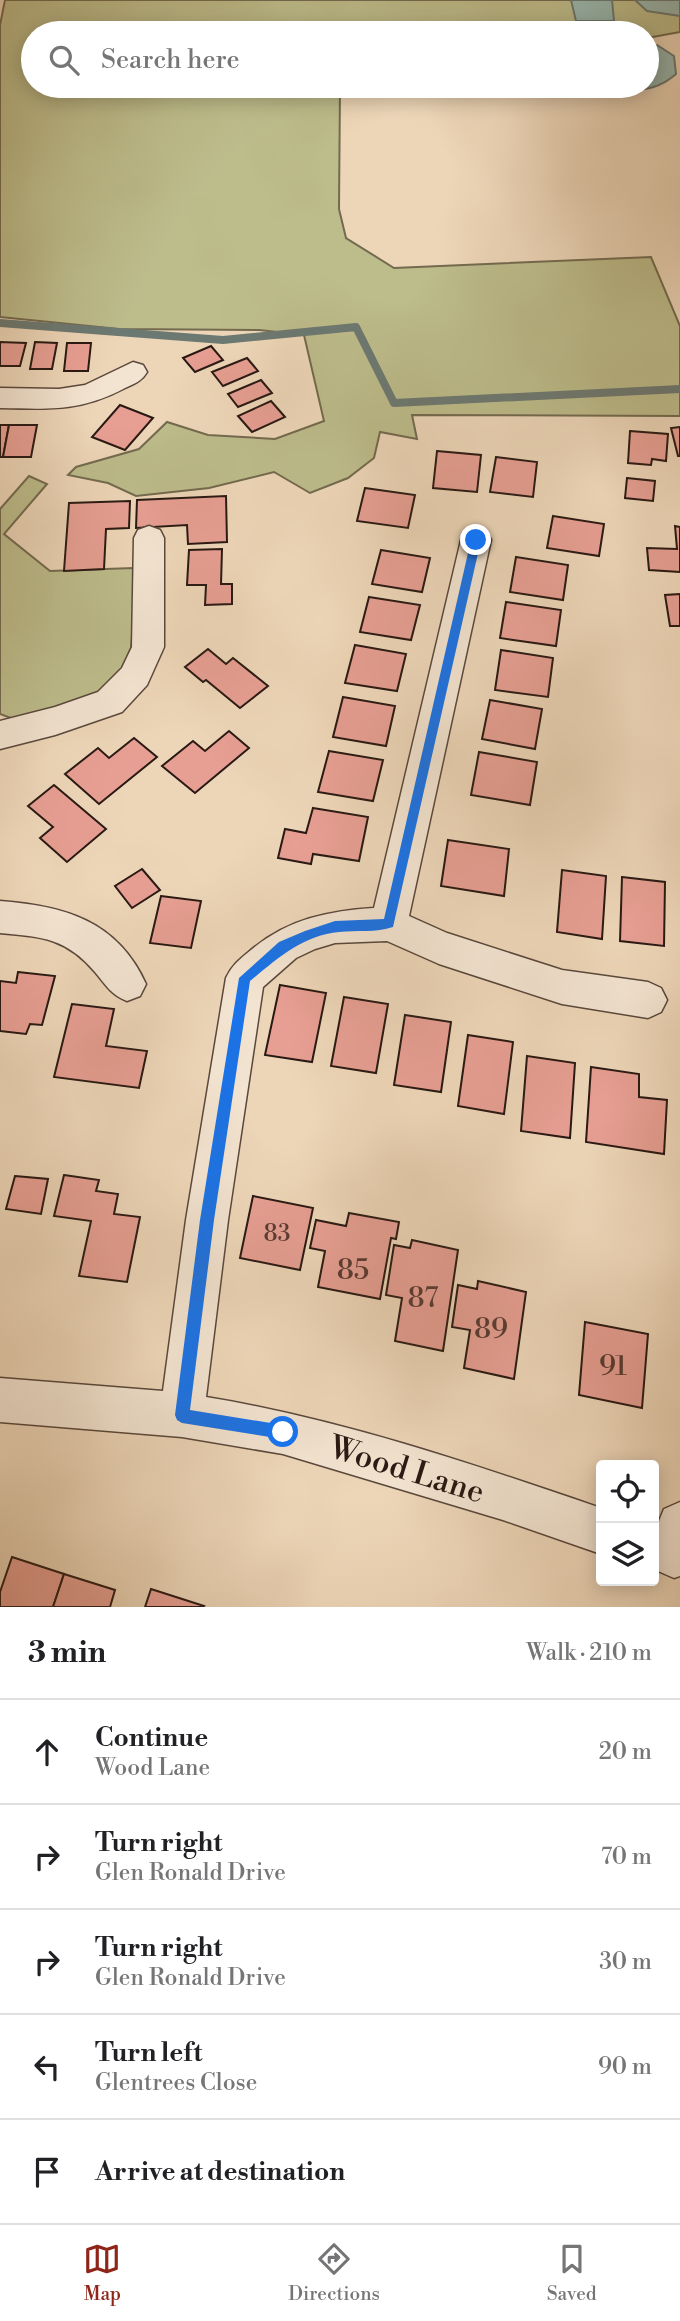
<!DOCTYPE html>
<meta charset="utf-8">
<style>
:root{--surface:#fff;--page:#f2f2f2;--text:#202124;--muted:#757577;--line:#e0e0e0;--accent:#8f2418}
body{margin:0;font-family:"Libre Bodoni",serif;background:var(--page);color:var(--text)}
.controls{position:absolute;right:21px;bottom:21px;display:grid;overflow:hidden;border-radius:7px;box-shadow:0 4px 18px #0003}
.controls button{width:63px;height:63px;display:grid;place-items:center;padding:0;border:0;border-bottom:2px solid var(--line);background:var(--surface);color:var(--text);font:35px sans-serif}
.stop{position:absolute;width:21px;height:21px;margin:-16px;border:5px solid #1a73e8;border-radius:50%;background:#fff}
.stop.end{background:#1a73e8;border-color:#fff;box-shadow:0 2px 7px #0008}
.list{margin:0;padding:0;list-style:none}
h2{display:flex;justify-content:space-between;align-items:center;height:91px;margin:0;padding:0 28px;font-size:30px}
h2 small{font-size:23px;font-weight:400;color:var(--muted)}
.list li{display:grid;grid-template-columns:46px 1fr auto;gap:21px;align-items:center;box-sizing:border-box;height:105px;padding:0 28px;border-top:2px solid var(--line)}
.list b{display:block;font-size:26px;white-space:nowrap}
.list p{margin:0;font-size:23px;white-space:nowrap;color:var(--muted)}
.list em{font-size:23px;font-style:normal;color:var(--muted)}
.icon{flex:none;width:38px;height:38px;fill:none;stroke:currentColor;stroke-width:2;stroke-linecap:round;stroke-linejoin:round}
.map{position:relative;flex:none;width:680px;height:1607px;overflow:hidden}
.search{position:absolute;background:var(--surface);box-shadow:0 4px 18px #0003;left:21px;right:21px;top:21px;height:77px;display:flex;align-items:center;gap:18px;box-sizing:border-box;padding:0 24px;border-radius:38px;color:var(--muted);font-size:26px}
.sheet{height:616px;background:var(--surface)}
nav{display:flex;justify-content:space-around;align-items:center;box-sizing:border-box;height:98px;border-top:2px solid var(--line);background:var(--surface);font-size:19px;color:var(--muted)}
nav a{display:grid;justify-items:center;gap:4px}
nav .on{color:var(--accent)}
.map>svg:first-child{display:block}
</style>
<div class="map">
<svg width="680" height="1607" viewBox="0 0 680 1607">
<rect width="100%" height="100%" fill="#edd6b8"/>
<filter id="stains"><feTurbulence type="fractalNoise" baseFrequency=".00286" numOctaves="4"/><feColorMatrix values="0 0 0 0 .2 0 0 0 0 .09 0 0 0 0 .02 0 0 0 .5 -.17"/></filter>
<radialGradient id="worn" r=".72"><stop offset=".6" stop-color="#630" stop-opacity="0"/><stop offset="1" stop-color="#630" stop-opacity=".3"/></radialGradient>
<g fill="#bdbc8b" stroke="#736a4f" stroke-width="2">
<path d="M5 0H680V32L647 38V33H33V86H340L339 209 346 238 394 268 651 257 680 326V416L412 415 417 439 380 432 374 458 348 478 310 493 274 472 209 488 136 496 108 483 68 475 76 467 139 449 167 422 208 435 275 439 324 421 304 335 259 330 119 329 0 317V25Z"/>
<path d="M29 476 47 484 4 534 50 571 133 568 137 573 131 649 120 672 100 692 16 720 0 714V509Z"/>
</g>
<g fill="#99b9b1" stroke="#6c7972" stroke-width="2">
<path d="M571 0H612L614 21H576Z"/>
<path d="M635 0H680V16L647 11Z"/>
<path d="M647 45H657L674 56 676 74C659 89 639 93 617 86H647Z"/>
</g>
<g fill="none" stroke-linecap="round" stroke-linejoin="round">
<path stroke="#6c7972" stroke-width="8" d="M0 323 223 340 356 327 394 403 680 389"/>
</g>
<g fill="#e79f93" stroke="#291913" stroke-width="2">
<path d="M0 342 26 343 20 366H0Z"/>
<path d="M35 342 57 343 52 369H30Z"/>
<path d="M67 343H91L88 371H64Z"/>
<path d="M211 346 223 360 195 372 183 358Z"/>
<path d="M247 358 258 371 223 386 212 372Z"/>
<path d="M261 380 272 393 238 407 228 394Z"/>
<path d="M271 401 285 417 252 432 238 416Z"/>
<path d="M120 405 153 418 125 450 92 437Z"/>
<path d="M0 425H9L3 457H0Z"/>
<path d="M9 425H37L31 457H3Z"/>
<path d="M680 427V456H678L671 428Z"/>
<path d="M630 431 668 434 666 461 652 459 651 465 628 463Z"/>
<path d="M437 451 481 455 477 492 433 488Z"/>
<path d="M496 457 537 462 533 497 490 492Z"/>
<path d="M627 478 655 481 653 501 625 498Z"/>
<path d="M365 488 415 495 408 528 357 521Z"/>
<path d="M226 496 227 542 188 544 187 525 136 528 137 500Z"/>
<path d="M130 501 129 528 106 529 104 569 64 571 69 503Z"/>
<path d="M553 516 604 524 599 556 547 548Z"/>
<path d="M675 526 680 527V572L649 570 647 548 677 549Z"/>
<path d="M222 549 221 584H232V604L205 605 206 585H187L189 550Z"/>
<path d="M381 550 430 558 422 592 372 584Z"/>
<path d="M516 557 568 565 563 600 510 592Z"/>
<path d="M680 594V626H670L665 595Z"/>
<path d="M369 597 420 605 411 640 360 632Z"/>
<path d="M506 602 561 610 556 646 500 638Z"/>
<path d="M355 645 406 654 397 691 345 683Z"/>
<path d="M208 649 226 664 233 658 268 686 240 708 206 680 203 682 185 667Z"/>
<path d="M501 650 553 658 548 697 495 690Z"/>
<path d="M343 697 395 706 386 746 333 737Z"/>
<path d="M490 700 542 709 535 749 482 739Z"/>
<path d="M229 731 249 748 195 793 162 766 193 741 205 751Z"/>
<path d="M134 738 157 757 99 804 65 774 98 748 109 758Z"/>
<path d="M329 751 383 760 373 801 318 792Z"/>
<path d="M479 752 537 762 530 805 471 795Z"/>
<path d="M54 785 106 829 67 862 40 838 53 827 28 806Z"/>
<path d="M313 808 368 817 359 861 313 854 311 864 278 858 285 829 306 833Z"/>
<path d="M448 840 509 849 504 896 441 886Z"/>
<path d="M142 869 160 890 132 908 115 886Z"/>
<path d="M562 870 606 876 602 939 557 932Z"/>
<path d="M622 877 665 882 664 946 620 941Z"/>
<path d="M161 896 201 901 191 948 150 943Z"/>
<path d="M18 972 55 976 42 1025 30 1024 26 1034 0 1031V981L16 983Z"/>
<path d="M280 985 326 993 312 1062 265 1055Z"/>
<path d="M344 997 388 1004 376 1073 331 1066Z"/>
<path d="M72 1004 114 1009 106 1046 147 1051 139 1088 54 1077Z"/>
<path d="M405 1015 451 1022 441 1092 394 1085Z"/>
<path d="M468 1035 513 1042 504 1114 458 1106Z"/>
<path d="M527 1056 575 1063 570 1138 521 1131Z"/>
<path d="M591 1067 639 1074V1097L667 1100 664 1154 586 1142Z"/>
<path d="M64 1175 99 1180 96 1191 118 1194 114 1214 140 1217 127 1282 79 1276 91 1221 54 1216Z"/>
<path d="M15 1176 48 1179 41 1214 6 1209Z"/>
<path d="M253 1196 313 1208 300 1270 240 1258Z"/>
<path d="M349 1213 399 1222 396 1239 391 1238 380 1299 318 1287 325 1251 310 1248 316 1220 346 1226Z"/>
<path d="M412 1240 458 1250 443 1351 395 1341 402 1298 386 1295 394 1245 410 1248Z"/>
<path d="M478 1281 526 1292 514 1379 464 1368 470 1330 452 1327 458 1285 477 1289Z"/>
<path d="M585 1322 648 1334 642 1408 579 1395Z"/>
<path d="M12 1557 64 1574 53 1607H0V1592Z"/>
<path d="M64 1574 115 1590 110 1607H53Z"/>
<path d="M151 1589 204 1606 203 1607H145Z"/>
</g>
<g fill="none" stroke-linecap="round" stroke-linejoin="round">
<g stroke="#5a483c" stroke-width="3">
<g id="street">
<path d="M133 362 143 365 147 372C142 381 134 384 125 388 80 412 49 409 0 408V388L59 389 85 385Z"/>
<path d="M149 526 160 530 164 538V647L147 685 122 712 55 735 0 749V721L55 707 98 692 122 668 132 647 134 538 138 530Z"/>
<path d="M476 528 487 532 491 540 409 916 447 933 562 970 648 982 661 988 667 1000 661 1012 648 1018 562 1004 439 964 387 941 335 943 315 949 296 958 263 987 228 1220 206 1397C341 1419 472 1464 601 1508V1554L503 1520 283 1454 182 1437 0 1422V1378L163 1391 186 1220 226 978C232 965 240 959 251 950 288 919 328 911 374 908L461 540 465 532Z"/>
<path d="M0 901C64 906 117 920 146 984L140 996 127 1001C111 995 106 985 95 972 66 938 43 937 0 933Z"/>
<path d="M680 1502V1576L674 1578 658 1571C649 1551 655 1529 664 1509Z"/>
</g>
</g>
<use href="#street" fill="#f3e4d1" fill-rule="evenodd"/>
</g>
<path fill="#1a73e8" d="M476 536 481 540 393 927C376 933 356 930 339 932 303 935 277 959 250 981L214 1220 190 1410 283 1425 288 1427 291 1432 288 1437 283 1439 182 1423 177 1420 175 1415 200 1220 239 978 279 942 305 931 335 921 384 919 471 540Z"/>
<g text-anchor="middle" stroke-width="6" stroke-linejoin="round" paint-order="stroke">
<g font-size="23" fill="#583a33">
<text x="277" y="1241">83</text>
</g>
<g font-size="28" fill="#583a33">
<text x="353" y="1279">85</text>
<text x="423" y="1307">87</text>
<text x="491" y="1338">89</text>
<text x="613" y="1375">91</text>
</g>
<g font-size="32" fill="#291913" stroke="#f3e4d1">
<text transform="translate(407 1469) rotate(17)" y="11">Wood Lane</text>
</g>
</g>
<rect width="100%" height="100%" filter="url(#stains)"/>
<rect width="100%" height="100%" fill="url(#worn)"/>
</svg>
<div class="controls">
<button><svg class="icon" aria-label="locate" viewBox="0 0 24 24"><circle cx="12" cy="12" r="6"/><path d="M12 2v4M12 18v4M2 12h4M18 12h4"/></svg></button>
<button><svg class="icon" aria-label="layers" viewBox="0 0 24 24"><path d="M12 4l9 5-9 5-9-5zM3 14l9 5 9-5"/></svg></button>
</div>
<div class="stop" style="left:283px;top:1432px"></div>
<div class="stop end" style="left:476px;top:540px"></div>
<div class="search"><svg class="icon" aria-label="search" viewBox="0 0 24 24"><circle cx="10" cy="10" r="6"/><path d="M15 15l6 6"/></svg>Search here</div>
</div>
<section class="sheet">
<h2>3 min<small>Walk · 210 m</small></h2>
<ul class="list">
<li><svg class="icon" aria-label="ahead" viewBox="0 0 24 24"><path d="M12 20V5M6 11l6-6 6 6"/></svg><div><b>Continue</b><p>Wood Lane</p></div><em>20 m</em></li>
<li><svg class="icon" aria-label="right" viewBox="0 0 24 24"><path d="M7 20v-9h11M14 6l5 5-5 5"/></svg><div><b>Turn right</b><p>Glen Ronald Drive</p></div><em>70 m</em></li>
<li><svg class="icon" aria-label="right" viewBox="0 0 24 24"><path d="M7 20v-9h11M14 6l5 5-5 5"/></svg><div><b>Turn right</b><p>Glen Ronald Drive</p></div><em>30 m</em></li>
<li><svg class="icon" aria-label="left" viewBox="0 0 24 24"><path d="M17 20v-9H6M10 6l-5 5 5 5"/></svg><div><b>Turn left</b><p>Glentrees Close</p></div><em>90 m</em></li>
<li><svg class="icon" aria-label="arrive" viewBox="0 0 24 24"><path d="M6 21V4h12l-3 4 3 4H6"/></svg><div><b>Arrive at destination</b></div></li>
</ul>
</section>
<nav>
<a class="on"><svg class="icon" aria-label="map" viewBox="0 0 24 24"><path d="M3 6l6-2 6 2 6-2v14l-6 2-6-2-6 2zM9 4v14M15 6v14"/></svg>Map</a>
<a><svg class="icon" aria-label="directions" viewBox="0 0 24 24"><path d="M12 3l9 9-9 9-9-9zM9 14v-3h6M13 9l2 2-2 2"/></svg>Directions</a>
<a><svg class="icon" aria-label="saved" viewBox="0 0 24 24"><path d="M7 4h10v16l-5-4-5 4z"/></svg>Saved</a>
</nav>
